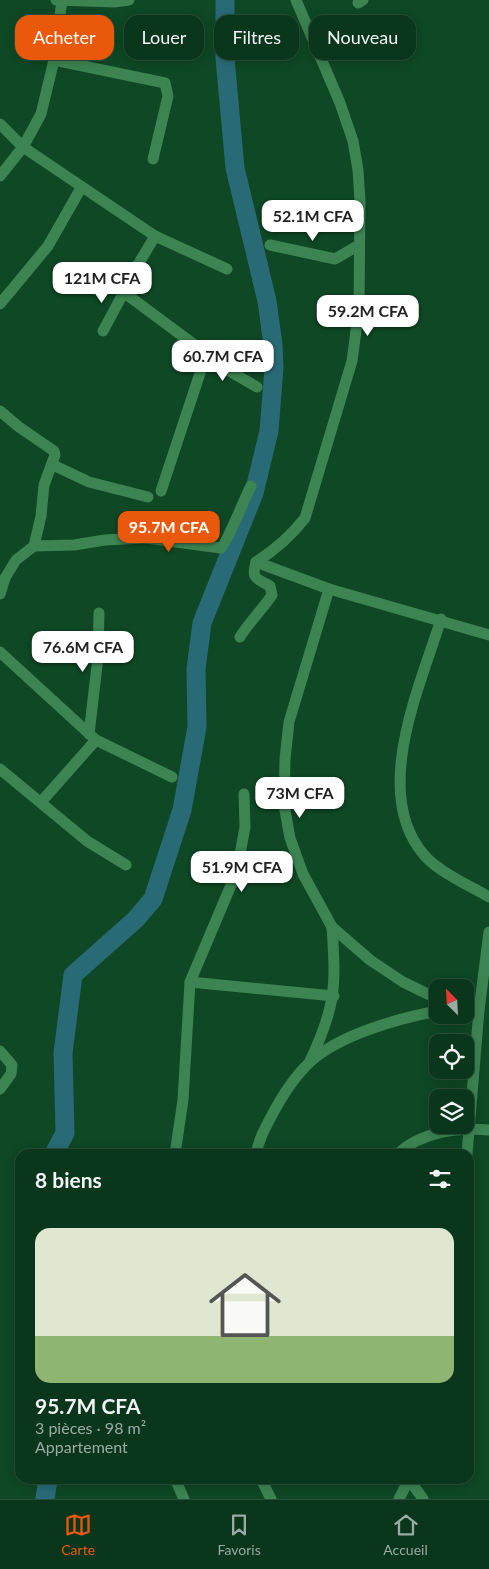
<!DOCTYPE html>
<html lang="fr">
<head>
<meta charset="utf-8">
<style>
	body { margin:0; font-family:Lato,sans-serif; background:#184128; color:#f1f3f6; height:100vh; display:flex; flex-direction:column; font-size:19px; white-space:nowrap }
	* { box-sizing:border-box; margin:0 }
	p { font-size:16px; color:#99aba3 }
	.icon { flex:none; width:28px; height:28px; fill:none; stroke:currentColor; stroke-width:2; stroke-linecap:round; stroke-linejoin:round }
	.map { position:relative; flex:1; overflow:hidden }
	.drawer { position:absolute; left:15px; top:1149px; width:459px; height:335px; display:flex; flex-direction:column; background:#0a361b; border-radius:15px; box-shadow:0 2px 12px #0003,0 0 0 1px #2a503a }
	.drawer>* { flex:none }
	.top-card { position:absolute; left:15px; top:15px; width:460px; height:45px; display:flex; gap:10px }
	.needle { width:32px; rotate:336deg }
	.buttons { position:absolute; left:429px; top:979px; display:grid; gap:10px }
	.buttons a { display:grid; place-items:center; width:45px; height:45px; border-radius:10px; background:#0a361b; box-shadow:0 2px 12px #0003,0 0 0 1px #2a503a; font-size:25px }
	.price { position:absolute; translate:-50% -42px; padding:0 11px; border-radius:10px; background:#fff; color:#222; font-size:16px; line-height:32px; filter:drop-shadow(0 1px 2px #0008) }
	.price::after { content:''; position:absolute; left:50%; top:30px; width:15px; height:11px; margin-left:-8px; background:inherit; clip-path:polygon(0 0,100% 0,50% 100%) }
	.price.selected { background:#ea580c; color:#fff }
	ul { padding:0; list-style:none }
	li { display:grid; align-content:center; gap:10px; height:265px; padding:0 20px }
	li span { display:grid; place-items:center; height:155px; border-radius:15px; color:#555 }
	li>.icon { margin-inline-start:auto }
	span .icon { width:90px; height:90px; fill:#fffc; stroke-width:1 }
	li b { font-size:21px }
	h2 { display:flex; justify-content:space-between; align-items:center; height:60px; padding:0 20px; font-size:21px }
	.pill { padding:0 18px; border-radius:15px; background:#0a361b; box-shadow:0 2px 12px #0003,0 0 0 1px #2a503a; font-size:18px; line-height:45px }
	.pill.selected { background:#ea580c; color:#fff }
	.dock { display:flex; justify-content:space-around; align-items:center; height:70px; border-top:1px solid #2a503a; background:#0a361b; font-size:14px; color:#99aba3 }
	.dock a { display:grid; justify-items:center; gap:2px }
	.dock .selected { color:#ea580c }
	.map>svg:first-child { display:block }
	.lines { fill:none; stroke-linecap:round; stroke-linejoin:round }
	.river { stroke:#286b77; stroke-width:19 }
	.street { stroke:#3c8452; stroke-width:11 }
</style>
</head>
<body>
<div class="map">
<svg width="489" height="1499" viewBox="0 0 489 1499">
	<rect width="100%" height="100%" fill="#0e4824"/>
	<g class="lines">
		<!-- river -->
		<g class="river">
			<path d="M54,1154L65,1133L63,1053L73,975L135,920L153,899L182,810L197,727L196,669L202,623L254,493L269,431L274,368L273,345L267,301L235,168L225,58V0"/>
			<path d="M45,1499L48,1479"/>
		</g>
		<!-- street -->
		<g class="street">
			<path d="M56,0L114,2L129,0"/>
			<path d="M358,3L363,0"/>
			<path d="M54,60L165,83L168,96L153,159"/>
			<path d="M0,124L23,147L155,236L227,269"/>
			<path d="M0,176L23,147L41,114L54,60L62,0"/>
			<path d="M155,236L126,285V294L231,372L257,387"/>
			<path d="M270,245L335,259L359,245"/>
			<path d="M0,304L48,246L81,188"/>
			<path d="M103,331L125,290"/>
			<path d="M0,411L19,427L54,451L55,455L44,485L41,516L34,546"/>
			<path d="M53,465L89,482L148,497"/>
			<path d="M161,491L207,352"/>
			<path d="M256,562L329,589L489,635"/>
			<path d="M329,589L289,722L285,759L284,805L290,838L303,874L332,927L370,960L403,982L438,999"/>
			<path d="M0,594L5,578L16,560L34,546L74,545L105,540L146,538L221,548C227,543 245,497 251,486"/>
			<path d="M441,619C420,687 370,794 425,856C439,872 470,886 489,897"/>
			<path d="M240,637C250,621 262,610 272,595L270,586C256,578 251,579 256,562C275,550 291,536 305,518L352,361L359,308L360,201L358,170L353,141L340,103L296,0"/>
			<path d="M0,652L96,740L172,777"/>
			<path d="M89,734L98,657L99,613"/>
			<path d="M0,769L87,841L126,865"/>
			<path d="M41,802L96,740"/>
			<path d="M190,982L334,996"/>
			<path d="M465,1009L479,1010"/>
			<path d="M0,1051L12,1065L11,1074L0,1089"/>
			<path d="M310,1061C336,1006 336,987 332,927"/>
			<path d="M175,1154L183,1100L190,982L237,871L245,827L244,794"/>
			<path d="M256,1154C259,1139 265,1128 272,1115C282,1096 294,1077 310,1062C339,1035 399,1018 438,1011"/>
			<path d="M398,1154C420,1132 459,1127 489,1130"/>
			<path d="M467,1154L479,1010L489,932"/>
			<path d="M175,1479L184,1499"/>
			<path d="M261,1479L271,1499"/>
			<path d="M409,1479L423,1499"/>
			<path d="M399,1499L409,1479"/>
		</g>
	</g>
</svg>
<div class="buttons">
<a><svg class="needle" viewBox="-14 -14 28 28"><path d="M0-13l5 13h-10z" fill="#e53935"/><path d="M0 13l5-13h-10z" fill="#99aba3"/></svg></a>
<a><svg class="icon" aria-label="locate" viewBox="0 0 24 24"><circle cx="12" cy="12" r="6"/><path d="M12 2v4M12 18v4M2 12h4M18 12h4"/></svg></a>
<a><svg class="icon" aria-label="layers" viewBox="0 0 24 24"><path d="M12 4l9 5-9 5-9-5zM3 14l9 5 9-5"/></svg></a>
</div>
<b class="price" style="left:313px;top:242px">52.1M CFA</b>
<b class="price" style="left:102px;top:304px">121M CFA</b>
<b class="price" style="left:368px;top:337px">59.2M CFA</b>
<b class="price" style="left:223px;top:382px">60.7M CFA</b>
<b class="price selected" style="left:169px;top:553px">95.7M CFA</b>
<b class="price" style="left:83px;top:673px">76.6M CFA</b>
<b class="price" style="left:300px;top:819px">73M CFA</b>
<b class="price" style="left:242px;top:893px">51.9M CFA</b>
<div class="top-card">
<a class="pill selected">Acheter</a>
<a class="pill">Louer</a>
<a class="pill">Filtres</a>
<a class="pill">Nouveau</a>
</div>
<section class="drawer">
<h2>8 biens<svg class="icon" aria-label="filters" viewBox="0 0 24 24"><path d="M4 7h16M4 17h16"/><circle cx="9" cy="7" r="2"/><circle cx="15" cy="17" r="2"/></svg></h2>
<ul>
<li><span style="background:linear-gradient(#dfe7d0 70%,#8fb573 0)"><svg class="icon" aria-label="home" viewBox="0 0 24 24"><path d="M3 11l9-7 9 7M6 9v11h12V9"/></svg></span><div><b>95.7M CFA</b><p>3 pièces · 98 m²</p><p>Appartement</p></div></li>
</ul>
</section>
</div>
<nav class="dock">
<a class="selected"><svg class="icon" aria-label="map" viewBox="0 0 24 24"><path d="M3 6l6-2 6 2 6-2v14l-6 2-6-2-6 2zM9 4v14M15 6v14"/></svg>Carte</a>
<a><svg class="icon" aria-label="saved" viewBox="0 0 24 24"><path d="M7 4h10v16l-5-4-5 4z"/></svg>Favoris</a>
<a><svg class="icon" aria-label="home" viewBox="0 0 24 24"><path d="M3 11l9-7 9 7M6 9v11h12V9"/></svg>Accueil</a>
</nav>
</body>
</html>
